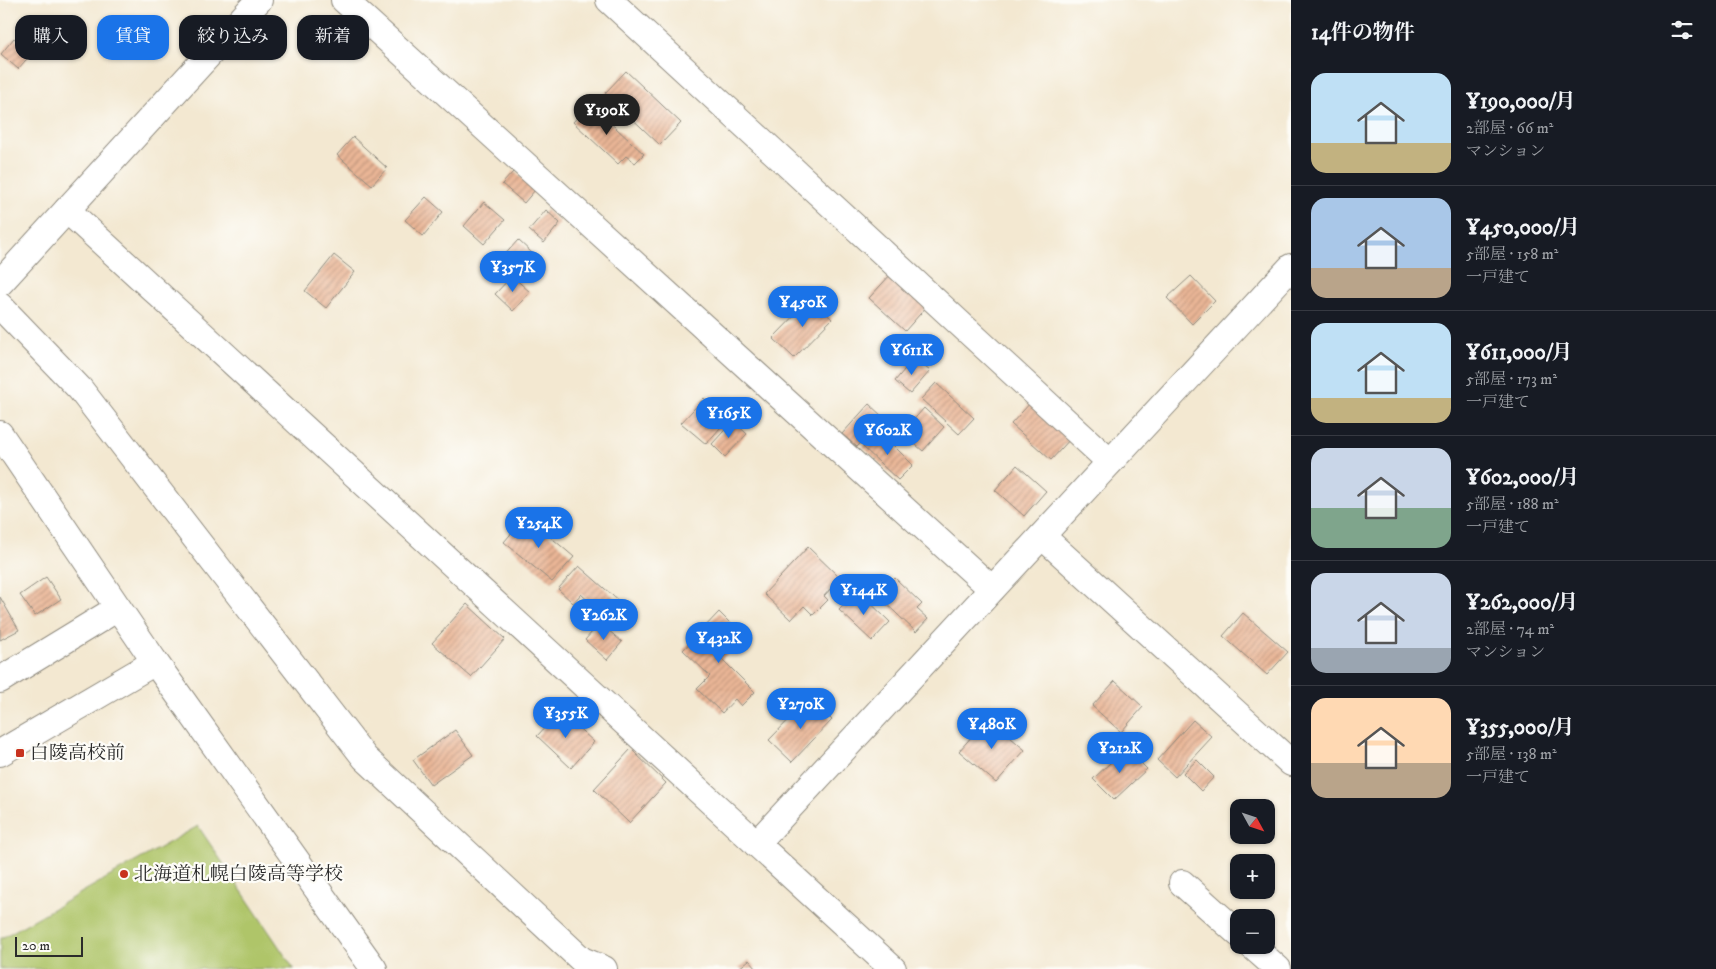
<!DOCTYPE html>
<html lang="ja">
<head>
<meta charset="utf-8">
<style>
	body { margin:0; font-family:"IM FELL DW Pica","Noto Serif JP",serif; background:#20242c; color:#f1f3f6; height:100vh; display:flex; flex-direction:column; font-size:19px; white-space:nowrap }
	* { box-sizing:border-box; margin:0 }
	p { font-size:16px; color:#9ea1a6 }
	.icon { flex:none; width:28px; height:28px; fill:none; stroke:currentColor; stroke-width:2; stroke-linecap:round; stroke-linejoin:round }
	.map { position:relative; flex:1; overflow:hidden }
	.drawer { display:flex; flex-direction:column; background:#171b24; width:425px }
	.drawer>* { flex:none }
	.hud { position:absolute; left:15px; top:15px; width:475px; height:45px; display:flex; gap:10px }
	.needle { width:32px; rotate:130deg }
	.controls { position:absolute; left:1230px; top:799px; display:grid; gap:10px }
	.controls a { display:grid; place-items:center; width:45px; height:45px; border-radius:10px; background:#171b24; box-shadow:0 1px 4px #0004; font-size:25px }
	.scale { position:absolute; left:15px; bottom:12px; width:68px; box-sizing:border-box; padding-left:5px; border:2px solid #2b2b2b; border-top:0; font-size:14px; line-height:18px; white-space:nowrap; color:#2b2b2b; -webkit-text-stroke:4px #fdfcf7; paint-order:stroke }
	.price { position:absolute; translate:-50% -42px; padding:0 11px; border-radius:18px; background:#1a73e8; color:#fff; font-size:16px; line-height:32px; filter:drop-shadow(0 1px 2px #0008) }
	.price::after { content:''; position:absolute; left:50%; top:30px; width:15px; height:11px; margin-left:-8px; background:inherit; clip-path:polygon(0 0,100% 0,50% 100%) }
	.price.active { background:#222; color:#fff }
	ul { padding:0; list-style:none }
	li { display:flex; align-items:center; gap:15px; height:125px; padding:0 20px }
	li+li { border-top:1px solid #363941 }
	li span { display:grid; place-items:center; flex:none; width:140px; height:100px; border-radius:15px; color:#555 }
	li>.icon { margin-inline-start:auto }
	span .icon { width:60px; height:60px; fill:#fffc; stroke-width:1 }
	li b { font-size:21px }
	h2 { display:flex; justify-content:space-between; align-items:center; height:60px; padding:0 20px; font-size:21px }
	.tag { padding:0 18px; border-radius:15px; background:#171b24; box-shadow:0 1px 4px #0004; font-size:18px; line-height:45px }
	.tag.active { background:#1a73e8; color:#fff }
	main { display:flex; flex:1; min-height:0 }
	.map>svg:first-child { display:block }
	.green { fill:#afc569; stroke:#6d784a }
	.building { fill:url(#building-hatch) }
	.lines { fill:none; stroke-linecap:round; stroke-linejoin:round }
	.minor-casing { stroke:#8f8a7e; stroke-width:28 }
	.minor { stroke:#fff; stroke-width:26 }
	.poi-dot { fill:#c8321e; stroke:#fdfcf7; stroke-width:2 }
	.labels { text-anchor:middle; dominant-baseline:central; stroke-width:4.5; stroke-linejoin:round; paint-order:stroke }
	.poi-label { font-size:19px; fill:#2b2b2b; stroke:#fdfcf7; text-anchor:start }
</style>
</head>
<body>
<main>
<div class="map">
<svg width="1291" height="969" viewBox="0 0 1291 969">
	<defs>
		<pattern id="building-hatch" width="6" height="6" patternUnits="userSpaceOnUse" patternTransform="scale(1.25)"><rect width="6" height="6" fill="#eab696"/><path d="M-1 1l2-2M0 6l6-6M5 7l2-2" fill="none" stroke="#be947b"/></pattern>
	</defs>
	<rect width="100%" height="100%" fill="#fdfcf7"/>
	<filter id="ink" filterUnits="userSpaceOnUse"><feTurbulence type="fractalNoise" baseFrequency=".02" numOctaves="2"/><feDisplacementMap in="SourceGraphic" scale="10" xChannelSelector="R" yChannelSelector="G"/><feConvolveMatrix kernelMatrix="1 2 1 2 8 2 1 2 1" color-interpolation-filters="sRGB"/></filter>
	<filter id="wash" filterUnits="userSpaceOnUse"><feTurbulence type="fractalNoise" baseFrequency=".0096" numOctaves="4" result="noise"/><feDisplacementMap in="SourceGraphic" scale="20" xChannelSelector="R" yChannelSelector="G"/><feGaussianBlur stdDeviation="1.12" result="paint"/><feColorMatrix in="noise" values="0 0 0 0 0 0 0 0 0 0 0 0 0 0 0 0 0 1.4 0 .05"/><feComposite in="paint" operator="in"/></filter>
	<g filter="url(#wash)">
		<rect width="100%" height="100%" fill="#f3e8d1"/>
		<!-- green -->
		<path class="green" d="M198,826L294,969H0V939Z"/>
		<g id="blocks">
			<!-- building -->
			<g class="building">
				<path d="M14,38L32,53L18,69L1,54Z"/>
				<path d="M626,71L681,123L660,145L605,93Z"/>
				<path d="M590,104L644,154L635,163L626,156L618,164L573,122Z"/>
				<path d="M353,137L387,168L372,185L337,155Z"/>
				<path d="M514,171L535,190L524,203L502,184Z"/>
				<path d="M426,197L443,212L423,236L405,220Z"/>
				<path d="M484,202L505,220L484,244L464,226Z"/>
				<path d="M546,210L560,223L544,243L529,230Z"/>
				<path d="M518,240L532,253L515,272L501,259Z"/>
				<path d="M334,255L355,272L326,308L305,291Z"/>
				<path d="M892,273L928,305L905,331L869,298Z"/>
				<path d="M512,276L530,292L513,311L495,294Z"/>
				<path d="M1191,276L1215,301L1192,324L1167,298Z"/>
				<path d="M811,299L832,319L794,358L773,338Z"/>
				<path d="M914,358L930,371L910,394L895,381Z"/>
				<path d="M936,383L974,418L959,434L921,399Z"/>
				<path d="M704,398L728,419L706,444L681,423Z"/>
				<path d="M1032,401L1072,437L1051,460L1011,424Z"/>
				<path d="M869,404L884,418L857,447L842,434Z"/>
				<path d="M924,408L944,427L923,451L902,433Z"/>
				<path d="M733,421L747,434L725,457L712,444Z"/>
				<path d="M879,431L913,465L898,480L863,447Z"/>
				<path d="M1017,465L1046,491L1024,516L995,490Z"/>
				<path d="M526,516L574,557L552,582L504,542Z"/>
				<path d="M808,547L840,578L824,596L828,600L813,615L804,606L791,620L764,594Z"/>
				<path d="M579,566L621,603L607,618L581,594L573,603L558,589Z"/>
				<path d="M46,577L61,599L35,616L20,595Z"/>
				<path d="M895,578L922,604L917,609L928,619L916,632L878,596Z"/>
				<path d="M857,590L890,622L872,641L839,610Z"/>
				<path d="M0,597L19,630L0,640Z"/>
				<path d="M467,604L505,639L471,677L432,643Z"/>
				<path d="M719,612L744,637L722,659L755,692L741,706L735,699L722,713L697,689L710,676L683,650Z"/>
				<path d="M1243,613L1288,652L1267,675L1223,636Z"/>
				<path d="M600,623L622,642L607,660L585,640Z"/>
				<path d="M1115,681L1143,707L1121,732L1092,706Z"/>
				<path d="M810,698L832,720L792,762L769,740Z"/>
				<path d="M560,711L594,742L571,768L537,736Z"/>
				<path d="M988,718L1025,750L996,783L959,751Z"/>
				<path d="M1193,720L1212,737L1175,777L1157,760Z"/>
				<path d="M455,730L473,755L431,785L413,760Z"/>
				<path d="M1126,748L1147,769L1114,800L1093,779Z"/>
				<path d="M631,749L666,783L629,823L594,789Z"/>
				<path d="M1197,760L1214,777L1201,791L1183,773Z"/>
				<path d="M749,960L757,969H738Z"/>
			</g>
		</g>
	</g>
	<g filter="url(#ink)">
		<use href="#blocks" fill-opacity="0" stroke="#8f8a7e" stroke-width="1"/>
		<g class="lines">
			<!-- minor casing -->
			<g class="minor-casing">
				<g id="minor">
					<path d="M344,0L992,589"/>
					<path d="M609,0L1110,462"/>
					<path d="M67,210L893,969"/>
					<path d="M0,283L259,0"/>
					<path d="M0,306L80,389L365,758L582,960L604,969"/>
					<path d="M0,434L155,662L374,969"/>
					<path d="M1042,536L1291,763"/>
					<path d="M0,680L118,608"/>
					<path d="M0,753L155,662"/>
					<path d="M756,844L1291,267"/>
					<path d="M1182,883L1239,934"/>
					<path d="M1251,945L1278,969"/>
				</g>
			</g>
			<!-- minor -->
			<use href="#minor" class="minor"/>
		</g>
	</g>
	<!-- markers -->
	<g class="poi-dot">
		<rect x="15" y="748" width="10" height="10" rx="2.5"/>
		<circle cx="124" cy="874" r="5"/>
	</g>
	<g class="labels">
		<!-- poi labels -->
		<g class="poi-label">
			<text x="30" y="753">白陵高校前</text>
			<text x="134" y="874">北海道札幌白陵高等学校</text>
		</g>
	</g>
</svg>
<div class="controls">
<a><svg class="needle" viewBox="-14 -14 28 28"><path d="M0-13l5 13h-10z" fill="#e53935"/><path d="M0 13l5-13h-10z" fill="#9ea1a6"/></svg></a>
<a>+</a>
<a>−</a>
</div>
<div class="scale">20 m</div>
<b class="price active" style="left:607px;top:136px">¥190K</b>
<b class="price" style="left:513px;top:293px">¥357K</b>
<b class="price" style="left:803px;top:328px">¥450K</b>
<b class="price" style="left:912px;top:376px">¥611K</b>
<b class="price" style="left:729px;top:439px">¥165K</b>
<b class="price" style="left:888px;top:456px">¥602K</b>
<b class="price" style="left:539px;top:549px">¥254K</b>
<b class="price" style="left:864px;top:616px">¥144K</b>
<b class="price" style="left:604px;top:641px">¥262K</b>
<b class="price" style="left:719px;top:664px">¥432K</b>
<b class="price" style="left:801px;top:730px">¥270K</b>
<b class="price" style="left:566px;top:739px">¥355K</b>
<b class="price" style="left:992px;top:750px">¥480K</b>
<b class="price" style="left:1120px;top:774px">¥212K</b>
<div class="hud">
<a class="tag">購入</a>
<a class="tag active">賃貸</a>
<a class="tag">絞り込み</a>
<a class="tag">新着</a>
</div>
</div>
<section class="drawer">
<h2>14件の物件<svg class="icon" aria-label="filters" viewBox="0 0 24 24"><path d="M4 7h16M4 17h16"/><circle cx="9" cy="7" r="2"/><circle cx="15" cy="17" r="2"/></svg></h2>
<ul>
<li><span style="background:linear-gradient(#bfe0f5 70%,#c2b280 0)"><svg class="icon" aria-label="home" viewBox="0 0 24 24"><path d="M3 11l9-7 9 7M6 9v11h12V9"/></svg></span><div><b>¥190,000/月</b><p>2部屋 · 66 m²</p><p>マンション</p></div></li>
<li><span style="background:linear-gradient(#a9c7e8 70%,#b9a48a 0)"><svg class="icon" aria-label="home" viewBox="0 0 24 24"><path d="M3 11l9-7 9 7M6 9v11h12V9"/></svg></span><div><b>¥450,000/月</b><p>5部屋 · 158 m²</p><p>一戸建て</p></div></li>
<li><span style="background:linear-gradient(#bfe0f5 75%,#c2b280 0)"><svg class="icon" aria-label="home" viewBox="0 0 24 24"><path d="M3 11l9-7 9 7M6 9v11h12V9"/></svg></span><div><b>¥611,000/月</b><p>5部屋 · 173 m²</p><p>一戸建て</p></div></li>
<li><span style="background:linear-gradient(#c9d6e8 60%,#7fa58c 0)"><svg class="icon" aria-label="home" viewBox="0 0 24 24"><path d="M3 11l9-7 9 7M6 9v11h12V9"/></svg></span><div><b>¥602,000/月</b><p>5部屋 · 188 m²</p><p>一戸建て</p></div></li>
<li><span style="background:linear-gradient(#c9d6e8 75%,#9aa5b1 0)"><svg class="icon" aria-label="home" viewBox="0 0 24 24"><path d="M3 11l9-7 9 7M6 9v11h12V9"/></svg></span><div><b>¥262,000/月</b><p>2部屋 · 74 m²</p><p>マンション</p></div></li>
<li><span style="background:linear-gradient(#ffd9b3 65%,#b9a48a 0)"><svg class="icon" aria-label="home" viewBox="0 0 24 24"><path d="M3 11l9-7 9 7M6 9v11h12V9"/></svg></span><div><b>¥355,000/月</b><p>5部屋 · 138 m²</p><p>一戸建て</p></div></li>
</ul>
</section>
</main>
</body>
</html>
